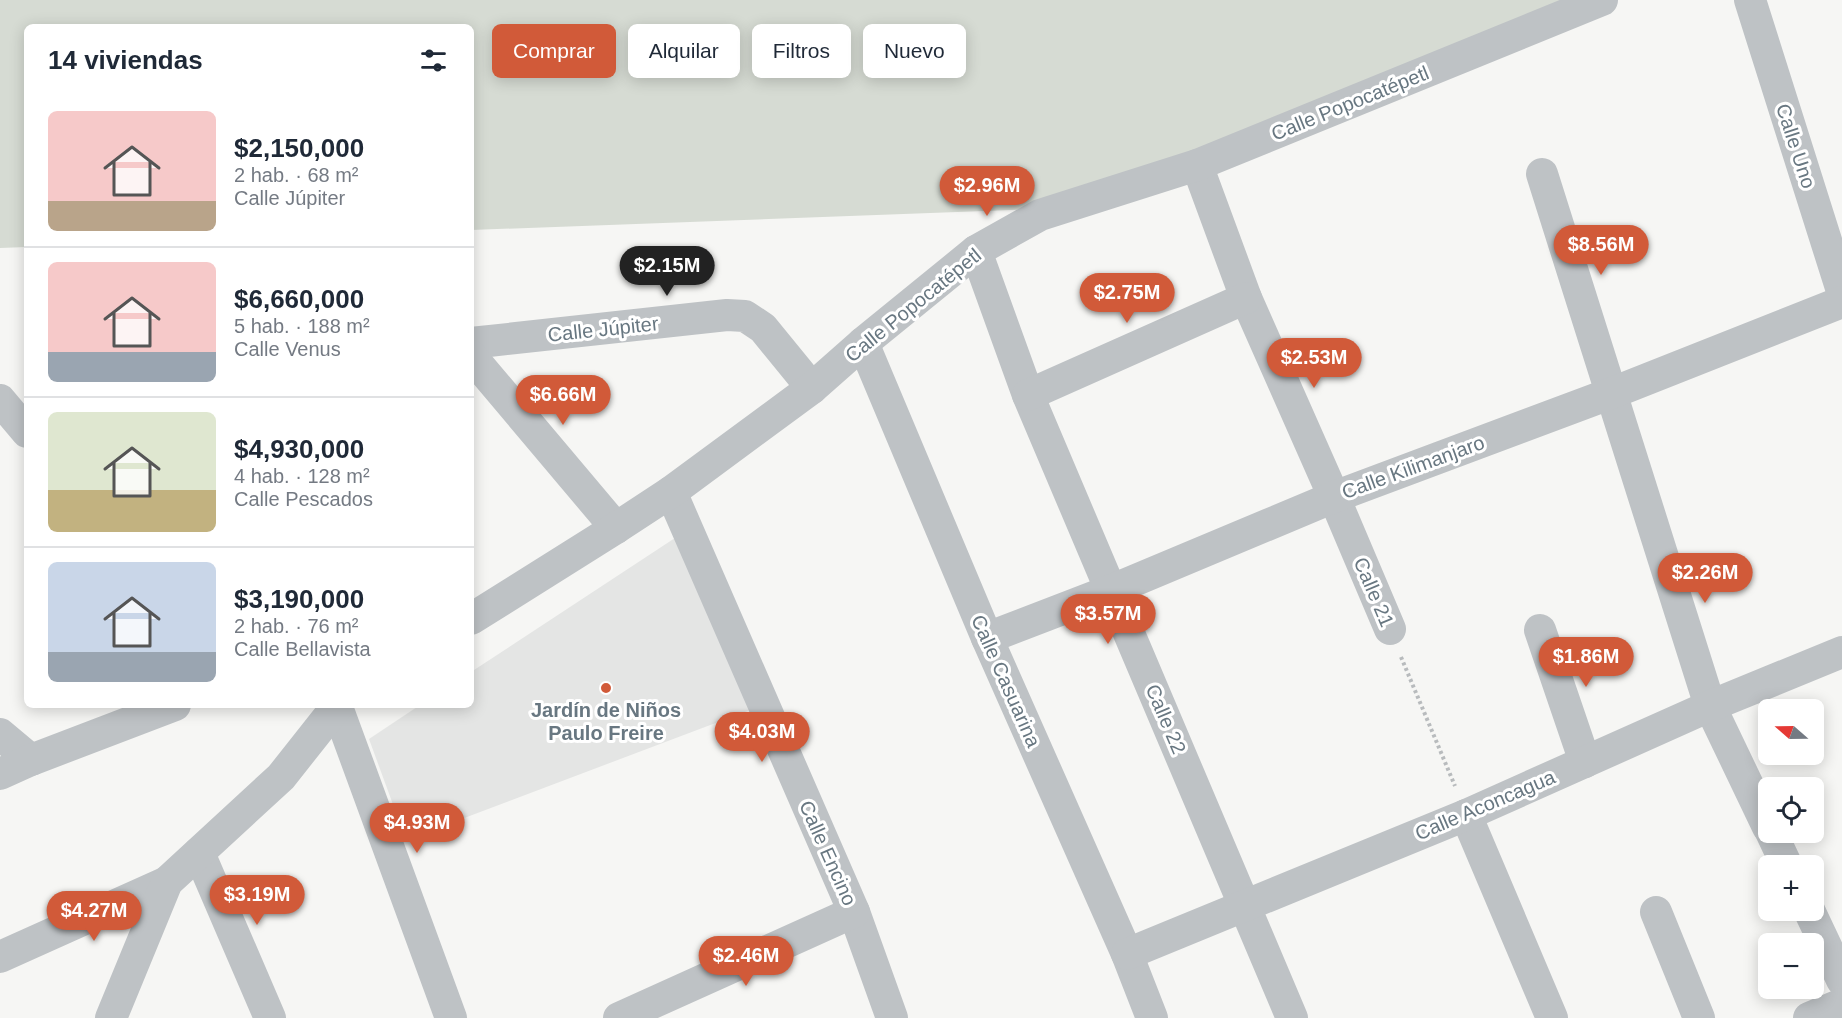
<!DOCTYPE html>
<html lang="es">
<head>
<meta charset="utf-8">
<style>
	body { margin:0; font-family:Arial,sans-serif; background:#f2f2f3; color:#1f2937; height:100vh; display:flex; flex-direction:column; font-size:22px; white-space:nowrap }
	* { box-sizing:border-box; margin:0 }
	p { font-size:20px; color:#747a83 }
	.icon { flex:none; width:33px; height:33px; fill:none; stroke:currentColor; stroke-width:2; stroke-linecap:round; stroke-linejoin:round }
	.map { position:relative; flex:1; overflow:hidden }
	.drawer { position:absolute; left:24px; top:24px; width:450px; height:684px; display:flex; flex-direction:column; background:#fff; border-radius:9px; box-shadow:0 3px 15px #0003 }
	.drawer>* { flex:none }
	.banner { position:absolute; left:492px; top:24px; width:570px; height:54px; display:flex; gap:12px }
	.needle { width:39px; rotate:290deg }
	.controls { position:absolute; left:1758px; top:699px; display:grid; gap:12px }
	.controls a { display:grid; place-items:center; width:66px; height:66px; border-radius:9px; background:#fff; box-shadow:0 3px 15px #0003; font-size:30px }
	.price { position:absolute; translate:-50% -51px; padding:0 14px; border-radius:21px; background:#d15a39; color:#fff; font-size:20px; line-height:39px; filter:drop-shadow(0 2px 3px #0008) }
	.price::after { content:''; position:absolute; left:50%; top:36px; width:18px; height:14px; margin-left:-9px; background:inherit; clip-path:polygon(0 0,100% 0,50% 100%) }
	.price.active { background:#222; color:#fff }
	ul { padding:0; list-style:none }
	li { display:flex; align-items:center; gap:18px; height:150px; padding:0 24px }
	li+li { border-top:2px solid #e0e1e3 }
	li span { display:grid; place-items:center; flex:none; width:168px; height:120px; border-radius:9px; color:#555 }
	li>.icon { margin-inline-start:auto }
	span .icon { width:72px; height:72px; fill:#fffc; stroke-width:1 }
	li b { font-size:26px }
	h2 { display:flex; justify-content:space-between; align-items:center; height:72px; padding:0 24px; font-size:26px }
	.pill { padding:0 21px; border-radius:9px; background:#fff; box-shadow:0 3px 15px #0003; font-size:21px; line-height:54px }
	.pill.active { background:#d15a39; color:#fff }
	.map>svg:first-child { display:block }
	.built { fill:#e4e5e4 }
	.green { fill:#d6dbd3 }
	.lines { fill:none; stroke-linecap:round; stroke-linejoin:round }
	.path { stroke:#b8bbbd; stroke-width:4; stroke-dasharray:3 3; stroke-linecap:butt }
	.minor { stroke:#bec2c5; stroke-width:32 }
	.poi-dot { fill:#d15a39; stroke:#fff; stroke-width:2 }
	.labels { text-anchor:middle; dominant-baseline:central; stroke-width:6; stroke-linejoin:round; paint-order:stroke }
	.street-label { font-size:20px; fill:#687781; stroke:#fff }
	.poi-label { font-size:20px; font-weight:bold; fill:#687781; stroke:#fff }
</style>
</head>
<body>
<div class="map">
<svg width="1842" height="1018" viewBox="0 0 1842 1018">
	<rect width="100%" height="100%" fill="#f6f6f4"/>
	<!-- built -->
	<path class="built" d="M678,536L750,710L406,840L369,739L420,705H471V672Z"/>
	<!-- green -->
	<path class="green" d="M0,0H1573L1066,208L471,230V27H27V247L0,248Z"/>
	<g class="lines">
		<!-- path -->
		<path class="path" d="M1401,657L1455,786"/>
		<!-- minor -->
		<g class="minor">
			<path d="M1750,0L1842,291"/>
			<path d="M1197,165L1246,298L1334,497L1390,629"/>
			<path d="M1542,174L1710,706L1768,827"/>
			<path d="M976,251L1028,395L1292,1018"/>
			<path d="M471,343L727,315L745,316L763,328L812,388"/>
			<path d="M863,343L987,638L1127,954L1152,1018"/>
			<path d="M471,356L616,528"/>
			<path d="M1028,395L1246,298"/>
			<path d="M0,400L27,432"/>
			<path d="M671,492L854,912L892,1018"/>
			<path d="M471,619L616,528L671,492L812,388L863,343L976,251L1040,215L1197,165L1602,0"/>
			<path d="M1540,630L1585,762"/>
			<path d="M987,638L1112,590L1334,497L1612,393L1842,302"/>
			<path d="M337,707L451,1018"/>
			<path d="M0,734L31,760"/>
			<path d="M0,774L31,760L175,705"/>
			<path d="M1466,815L1552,1018"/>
			<path d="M1771,832L1787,866"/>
			<path d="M199,853L270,1018"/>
			<path d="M1809,910L1842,980"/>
			<path d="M1656,912L1699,1018"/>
			<path d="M1127,954L1466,815L1710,706L1842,652"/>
			<path d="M0,957L167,882"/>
			<path d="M111,1018L167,882L281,777L338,705"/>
			<path d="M619,1018L854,912"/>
			<path d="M1809,1018L1842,1004"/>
		</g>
	</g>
	<!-- markers -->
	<circle class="poi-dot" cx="606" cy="688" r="6"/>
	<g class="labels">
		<!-- street labels -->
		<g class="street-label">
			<text transform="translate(1350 103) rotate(-22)">Calle Popocatépetl</text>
			<text transform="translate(1796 146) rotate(72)">Calle Uno</text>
			<text transform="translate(913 305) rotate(-39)">Calle Popocatépetl</text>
			<text transform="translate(603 329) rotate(-6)">Calle Júpiter</text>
			<text transform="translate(1413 467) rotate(-20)">Calle Kilimanjaro</text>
			<text transform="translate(1374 592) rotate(67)">Calle 21</text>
			<text transform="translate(1006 681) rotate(66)">Calle Casuarina</text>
			<text transform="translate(1166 719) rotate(67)">Calle 22</text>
			<text transform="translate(1485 805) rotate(-23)">Calle Aconcagua</text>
			<text transform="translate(828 853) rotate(66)">Calle Encino</text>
		</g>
		<!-- poi labels -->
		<g class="poi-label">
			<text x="606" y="710">Jardín de Niños<tspan x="606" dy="23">Paulo Freire</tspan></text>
		</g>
	</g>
</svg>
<div class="controls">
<a><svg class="needle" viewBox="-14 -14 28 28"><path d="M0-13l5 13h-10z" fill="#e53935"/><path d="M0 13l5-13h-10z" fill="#747a83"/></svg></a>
<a><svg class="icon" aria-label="locate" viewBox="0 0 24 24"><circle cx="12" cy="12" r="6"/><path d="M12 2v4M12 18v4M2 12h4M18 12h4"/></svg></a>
<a>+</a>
<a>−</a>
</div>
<b class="price" style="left:987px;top:217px">$2.96M</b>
<b class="price" style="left:1601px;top:276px">$8.56M</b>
<b class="price active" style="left:667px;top:297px">$2.15M</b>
<b class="price" style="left:1127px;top:324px">$2.75M</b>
<b class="price" style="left:1314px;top:389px">$2.53M</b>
<b class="price" style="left:563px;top:426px">$6.66M</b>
<b class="price" style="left:1705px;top:604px">$2.26M</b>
<b class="price" style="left:1108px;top:645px">$3.57M</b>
<b class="price" style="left:1586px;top:688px">$1.86M</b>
<b class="price" style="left:762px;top:763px">$4.03M</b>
<b class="price" style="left:417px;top:854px">$4.93M</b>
<b class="price" style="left:257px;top:926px">$3.19M</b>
<b class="price" style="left:94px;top:942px">$4.27M</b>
<b class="price" style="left:746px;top:987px">$2.46M</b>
<div class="banner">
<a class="pill active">Comprar</a>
<a class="pill">Alquilar</a>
<a class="pill">Filtros</a>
<a class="pill">Nuevo</a>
</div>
<section class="drawer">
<h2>14 viviendas<svg class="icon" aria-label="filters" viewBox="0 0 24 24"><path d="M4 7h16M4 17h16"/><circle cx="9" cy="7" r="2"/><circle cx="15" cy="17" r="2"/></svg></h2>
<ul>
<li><span style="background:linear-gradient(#f6c9c9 75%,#b9a48a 0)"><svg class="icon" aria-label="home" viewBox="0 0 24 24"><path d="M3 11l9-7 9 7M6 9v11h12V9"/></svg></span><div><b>$2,150,000</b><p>2 hab. · 68 m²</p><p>Calle Júpiter</p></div></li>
<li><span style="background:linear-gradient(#f6c9c9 75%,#9aa5b1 0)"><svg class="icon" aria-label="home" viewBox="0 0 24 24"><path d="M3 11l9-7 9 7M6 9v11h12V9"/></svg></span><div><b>$6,660,000</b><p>5 hab. · 188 m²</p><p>Calle Venus</p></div></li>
<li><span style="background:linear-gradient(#dfe7d0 65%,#c2b280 0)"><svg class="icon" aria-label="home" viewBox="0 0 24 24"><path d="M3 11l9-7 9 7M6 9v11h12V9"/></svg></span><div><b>$4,930,000</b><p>4 hab. · 128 m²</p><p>Calle Pescados</p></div></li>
<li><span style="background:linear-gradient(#c9d6e8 75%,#9aa5b1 0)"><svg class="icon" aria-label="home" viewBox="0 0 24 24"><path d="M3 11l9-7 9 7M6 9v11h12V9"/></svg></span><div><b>$3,190,000</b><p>2 hab. · 76 m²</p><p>Calle Bellavista</p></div></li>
</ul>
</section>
</div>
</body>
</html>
